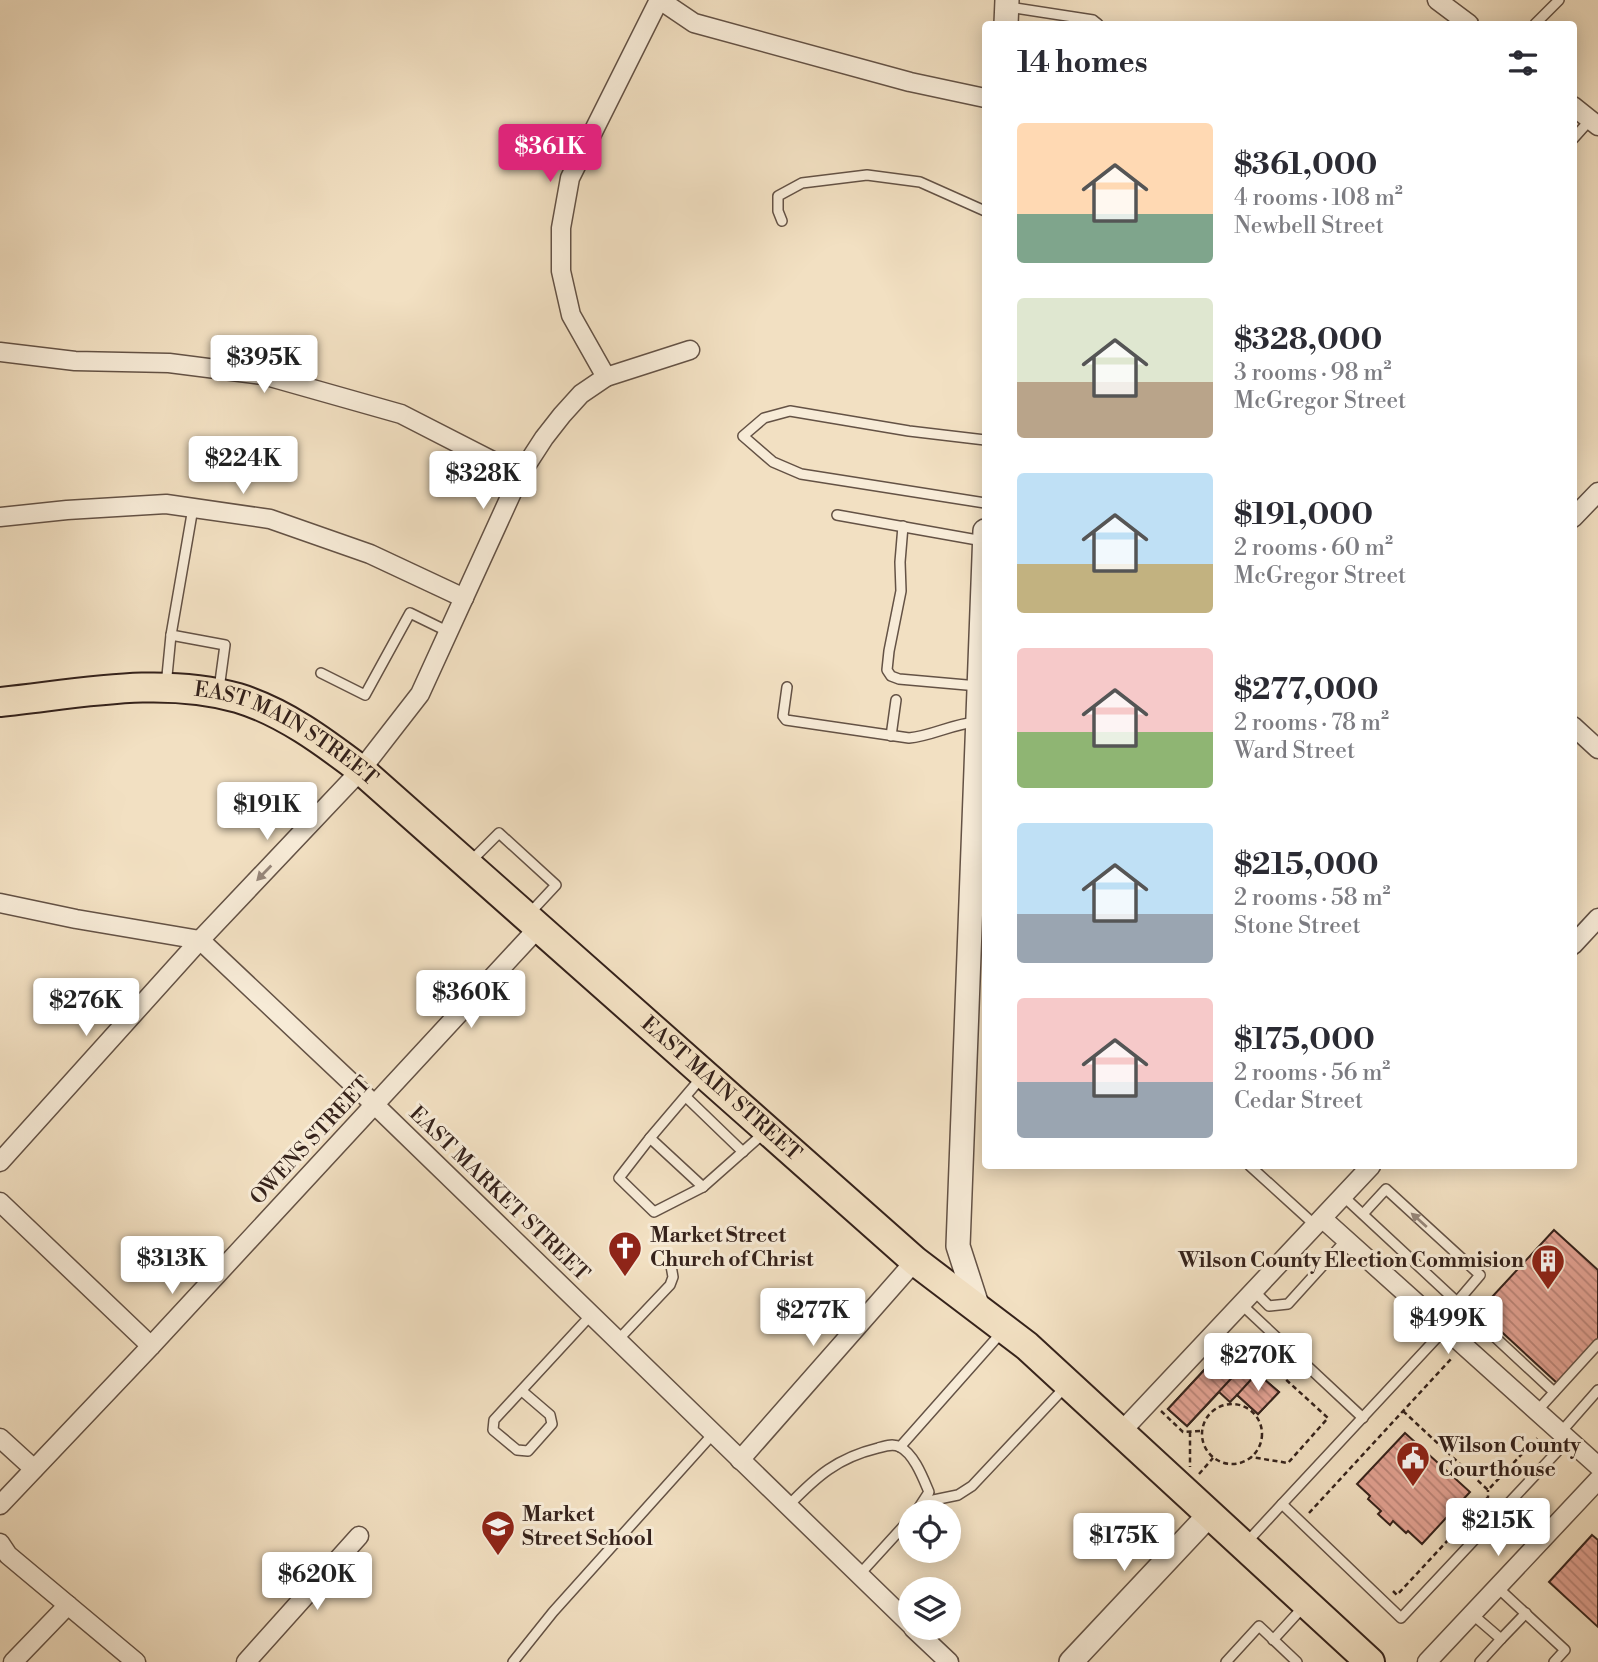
<!DOCTYPE html>
<html lang="en">
<head>
<meta charset="utf-8">
<style>
	body { margin:0; font-family:"Libre Bodoni",serif; background:#f2f2f3; color:#2b2b33; height:100vh; display:flex; flex-direction:column; font-size:26px; white-space:nowrap }
	* { box-sizing:border-box; margin:0 }
	p { font-size:23px; color:#7c7c81 }
	.icon { flex:none; width:38px; height:38px; fill:none; stroke:currentColor; stroke-width:2; stroke-linecap:round; stroke-linejoin:round }
	.map { position:relative; flex:1; overflow:hidden }
	.side { position:absolute; left:982px; top:21px; width:595px; height:1148px; display:flex; flex-direction:column; background:#fff; border-radius:7px; box-shadow:0 4px 18px #0003 }
	.side>* { flex:none }
	.controls { position:absolute; left:898px; top:1500px; display:grid; gap:14px }
	.controls a { display:grid; place-items:center; width:63px; height:63px; border-radius:50%; background:#fff; box-shadow:0 4px 18px #0003; font-size:35px }
	.price { position:absolute; translate:-50% -60px; padding:0 16px; border-radius:7px; background:#fff; color:#222; font-size:23px; line-height:46px; filter:drop-shadow(0 2px 4px #0008) }
	.price::after { content:''; position:absolute; left:50%; top:42px; width:21px; height:16px; margin-left:-10px; background:inherit; clip-path:polygon(0 0,100% 0,50% 100%) }
	.price.on { background:#db2777; color:#fff }
	ul { padding:0; list-style:none }
	li { display:flex; align-items:center; gap:21px; height:175px; padding:0 35px }
	li span { display:grid; place-items:center; flex:none; width:196px; height:140px; border-radius:7px; color:#555 }
	li>.icon { margin-inline-start:auto }
	span .icon { width:84px; height:84px; fill:#fffc; stroke-width:1 }
	li b { font-size:30px }
	h2 { display:flex; justify-content:space-between; align-items:center; height:84px; padding:0 35px; font-size:30px }
	.map>svg:first-child { display:block }
	.building { fill:url(#building-back-hatch); stroke:#35221b; stroke-width:2 }
	.lines { fill:none; stroke-linecap:round; stroke-linejoin:round }
	.service-casing { stroke:#645245; stroke-width:12 }
	.minor-casing { stroke:#645245; stroke-width:21 }
	.tertiary-casing { stroke:#645245; stroke-width:26 }
	.primary-casing { stroke:#35221b; stroke-width:32 }
	.path { stroke:#35221b; stroke-width:2.5; stroke-dasharray:5 3.5; stroke-linecap:butt }
	.service { stroke:#f7ebd7; stroke-width:9 }
	.minor { stroke:#f7ebd7; stroke-width:18 }
	.tertiary { stroke:#f7ebd7; stroke-width:23 }
	.primary { stroke:#f2e0c2; stroke-width:28 }
	.oneway { fill:#968679 }
	.labels { text-anchor:middle; dominant-baseline:central; stroke-width:6; stroke-linejoin:round; paint-order:stroke }
	.street-label { font-size:21px; fill:#35221b; stroke:#f7ebd7 }
	.poi-label { font-size:21px; font-weight:bold; fill:#35221b; stroke:#f7ebd7; text-anchor:start }
</style>
</head>
<body>
<div class="map">
<svg width="1598" height="1662" viewBox="0 0 1598 1662">
	<defs>
		<pattern id="building-back-hatch" width="6" height="6" patternUnits="userSpaceOnUse" patternTransform="scale(1.75)"><rect width="6" height="6" fill="#e4a394"/><path d="M-1 5l2 2M0 0l6 6M5-1l2 2" fill="none" stroke="#ba8478"/></pattern>
	</defs>
	<rect width="100%" height="100%" fill="#f2e0c2"/>
	<filter id="stains"><feTurbulence type="fractalNoise" baseFrequency=".00286" numOctaves="4"/><feColorMatrix values="0 0 0 0 .2 0 0 0 0 .09 0 0 0 0 .02 0 0 0 .5 -.17"/></filter>
	<radialGradient id="worn" r=".72"><stop offset=".6" stop-color="#630" stop-opacity="0"/><stop offset="1" stop-color="#630" stop-opacity=".3"/></radialGradient>
	<!-- building -->
	<g class="building">
		<path d="M1554,1230L1598,1270V1339L1557,1383L1479,1311Z"/>
		<path d="M1234,1338L1253,1355L1254,1353L1266,1364L1257,1373L1279,1392L1258,1414L1237,1395L1230,1402L1219,1392L1187,1426L1168,1409Z"/>
		<path d="M1234,1338L1253,1355L1187,1426L1168,1409Z"/>
		<path d="M1257,1373L1279,1392L1258,1414L1237,1395Z"/>
		<path d="M1405,1433L1470,1492L1422,1544L1408,1531L1406,1533L1393,1521L1390,1525L1378,1514L1381,1511L1368,1499L1370,1496L1357,1484Z"/>
		<path d="M1592,1535L1598,1540V1627L1549,1582Z"/>
	</g>
	<g class="lines">
		<!-- service casing -->
		<g class="service-casing">
			<g id="service">
				<path d="M1009,7L1093,20L1098,24"/>
				<path d="M1535,24L1559,0"/>
				<path d="M1573,139L1590,120"/>
				<path d="M782,221L778,211V196L802,183L867,175L920,182L985,211"/>
				<path d="M985,440L909,431L790,411L764,418L743,436L773,462L801,474L985,503"/>
				<path d="M837,515L983,541"/>
				<path d="M903,526L900,562L901,591L889,651L887,670L891,676L899,679L978,686"/>
				<path d="M171,635L193,508"/>
				<path d="M321,673L365,695L410,613L449,632"/>
				<path d="M166,686L171,635L225,645L219,689"/>
				<path d="M787,687L783,716L786,720L909,738C932,736 952,724 976,722"/>
				<path d="M891,736L896,700"/>
				<path d="M469,863L499,833L556,885L529,914"/>
				<path d="M701,1078L650,1138L703,1187L765,1132"/>
				<path d="M686,1097L743,1152"/>
				<path d="M650,1138L619,1178L654,1212L703,1187"/>
				<path d="M1250,1166L1316,1226"/>
				<path d="M1343,1196L1554,1392"/>
				<path d="M1363,1214L1386,1189L1480,1275L1457,1302"/>
				<path d="M1254,1291L1269,1306L1288,1304L1346,1240"/>
				<path d="M1241,1304L1363,1418"/>
				<path d="M617,1341L670,1285L673,1277L670,1260"/>
				<path d="M522,1391L550,1415L552,1424L528,1451L517,1450L493,1430L494,1420L591,1315"/>
				<path d="M1537,1411L1598,1344"/>
				<path d="M1561,1432L1598,1390"/>
				<path d="M900,1447L1001,1333"/>
				<path d="M924,1502L958,1495L972,1486L1067,1385"/>
				<path d="M1282,1504L1445,1329"/>
				<path d="M788,1506C817,1476 837,1458 878,1448C885,1446 893,1443 900,1447C914,1454 923,1478 929,1492L916,1512"/>
				<path d="M1247,1542L1282,1504L1401,1618L1569,1439"/>
				<path d="M859,1575L910,1519"/>
				<path d="M1497,1587L1565,1650L1554,1662"/>
				<path d="M1472,1614L1501,1639L1480,1662"/>
				<path d="M1501,1639L1526,1613"/>
				<path d="M1273,1640L1305,1605"/>
				<path d="M513,1662L553,1612L713,1434"/>
				<path d="M1226,1662L1259,1626L1297,1662"/>
			</g>
		</g>
		<!-- minor casing -->
		<g class="minor-casing">
			<g id="minor">
				<path d="M660,0L694,23L910,82L985,98"/>
				<path d="M1437,0L1469,24"/>
				<path d="M1573,106L1598,126"/>
				<path d="M0,352L75,361L169,363L263,375L401,414L520,475"/>
				<path d="M606,377L571,315L561,271V228L570,178L659,0"/>
				<path d="M0,517L67,510L166,504L270,519L370,554L464,598"/>
				<path d="M1573,518L1598,492"/>
				<path d="M1573,726L1598,749"/>
				<path d="M0,903L76,919L200,940L375,1105L910,1624"/>
				<path d="M1573,945L1598,918"/>
				<path d="M0,1162L200,940L361,770L420,694L520,475L544,438L562,415L581,394L606,377L690,350"/>
				<path d="M0,1202L151,1346"/>
				<path d="M1323,1219L1598,1466"/>
				<path d="M1120,1433L1371,1166"/>
				<path d="M0,1438L34,1469"/>
				<path d="M740,1460L915,1261"/>
				<path d="M0,1505L151,1346L538,928"/>
				<path d="M0,1543L8,1555L136,1662"/>
				<path d="M913,1628L949,1662"/>
				<path d="M13,1662L68,1605"/>
				<path d="M246,1662L359,1536"/>
				<path d="M1427,1662L1598,1480"/>
			</g>
		</g>
		<!-- tertiary casing -->
		<g class="tertiary-casing">
			<g id="tertiary">
				<path d="M1006,24L1007,0"/>
				<path d="M978,1308L958,1246L985,531"/>
				<path d="M1071,1662L1209,1515"/>
			</g>
		</g>
		<!-- primary casing -->
		<g class="primary-casing">
			<g id="primary">
				<path id="s1" d="M0,702C78,694 160,676 238,698C284,712 324,742 361,770L915,1261L1027,1346L1370,1662"/>
			</g>
		</g>
		<!-- path -->
		<g class="path">
			<path d="M1236,1334L1328,1418L1288,1463L1251,1457"/>
			<circle cx="1232" cy="1434" r="30"/>
			<path d="M1161,1411L1183,1432L1202,1431"/>
			<path d="M1403,1411L1488,1490L1537,1438"/>
			<path d="M1190,1432V1467"/>
			<path d="M1199,1474L1213,1458"/>
			<path d="M1309,1513L1451,1359"/>
			<path d="M1393,1591L1397,1595L1488,1497V1490"/>
		</g>
		<!-- service -->
		<use href="#service" class="service"/>
		<!-- minor -->
		<use href="#minor" class="minor"/>
		<!-- tertiary -->
		<use href="#tertiary" class="tertiary"/>
		<!-- primary -->
		<use href="#primary" class="primary"/>
	</g>
	<!-- one-way arrows -->
	<defs><path id="oneway-solid" d="M-6-.8H1V-3.2L6.5 0L1 3.2V.8H-6Z" transform="scale(1.75)"/></defs>
	<g class="oneway">
		<use href="#oneway-solid" transform="translate(264 873) rotate(134)"/>
		<use href="#oneway-solid" transform="translate(1419 1220) rotate(-138)"/>
	</g>
	<!-- icons -->
	<defs>
		<g id="church-pin" transform="scale(1.75)"><path d="M0 17L-7.5 6A9.5 9.5 0 1 1 7.5 6Z" fill="#8f2418" stroke="#f7ebd7"/><path d="M-1.2-6h2.4v3.5h3.3v2.4h-3.3V6h-2.4V-.1h-3.3v-2.4h3.3Z" fill="#fff"/></g>
		<g id="building-pin" transform="scale(1.75)"><path d="M0 17L-7.5 6A9.5 9.5 0 1 1 7.5 6Z" fill="#8f2418" stroke="#f7ebd7"/><path d="M-4-6H4V6H1V3H-1V6H-4ZM-2.5-4.3h1.7v1.8h-1.7ZM.8-4.3h1.7v1.8H.8ZM-2.5-1h1.7V.8h-1.7ZM.8-1h1.7V.8H.8Z" fill="#fff"/></g>
		<g id="civic-pin" transform="scale(1.75)"><path d="M0 17L-7.5 6A9.5 9.5 0 1 1 7.5 6Z" fill="#8f2418" stroke="#f7ebd7"/><path d="M-.6-6.5H3V-4.5H.6V-3L4-1V1h2V6H-6V1h2V-1L-.6-3ZM-1.2 2.5V6h2.4V2.5Z" fill="#fff"/></g>
		<g id="school-pin" transform="scale(1.75)"><path d="M0 17L-7.5 6A9.5 9.5 0 1 1 7.5 6Z" fill="#8f2418" stroke="#f7ebd7"/><path d="M0-5L7-2L0 1L-7-2ZM-4 1L0 2.5L4 1V4Q0 6-4 4Z" fill="#fff"/></g>
	</defs>
	<g fill-rule="evenodd">
		<use href="#church-pin" x="625" y="1248"/>
		<use href="#building-pin" x="1548" y="1261"/>
		<use href="#civic-pin" x="1413" y="1458"/>
		<use href="#school-pin" x="498" y="1527"/>
	</g>
	<g class="labels">
		<!-- street labels -->
		<g class="street-label">
			<text stroke="none"><textPath href="#s1" startOffset="298">EAST MAIN STREET</textPath></text>
			<text stroke="none"><textPath href="#s1" startOffset="864">EAST MAIN STREET</textPath></text>
			<text transform="translate(311 1141) rotate(-47)">OWENS STREET</text>
			<text transform="translate(499 1194) rotate(44)">EAST MARKET STREET</text>
		</g>
		<!-- poi labels -->
		<g class="poi-label">
			<text x="650" y="1236">Market Street<tspan x="650" dy="24">Church of Christ</tspan></text>
			<text x="1524" y="1261" text-anchor="end">Wilson County Election Commision</text>
			<text x="1438" y="1446">Wilson County<tspan x="1438" dy="24">Courthouse</tspan></text>
			<text x="522" y="1515">Market<tspan x="522" dy="24">Street School</tspan></text>
		</g>
	</g>
	<rect width="100%" height="100%" filter="url(#stains)"/>
	<rect width="100%" height="100%" fill="url(#worn)"/>
</svg>
<div class="controls">
<a><svg class="icon" aria-label="locate" viewBox="0 0 24 24"><circle cx="12" cy="12" r="6"/><path d="M12 2v4M12 18v4M2 12h4M18 12h4"/></svg></a>
<a><svg class="icon" aria-label="layers" viewBox="0 0 24 24"><path d="M12 4l9 5-9 5-9-5zM3 14l9 5 9-5"/></svg></a>
</div>
<b class="price on" style="left:550px;top:184px">$361K</b>
<b class="price" style="left:264px;top:395px">$395K</b>
<b class="price" style="left:243px;top:496px">$224K</b>
<b class="price" style="left:483px;top:511px">$328K</b>
<b class="price" style="left:267px;top:842px">$191K</b>
<b class="price" style="left:471px;top:1030px">$360K</b>
<b class="price" style="left:86px;top:1038px">$276K</b>
<b class="price" style="left:172px;top:1296px">$313K</b>
<b class="price" style="left:813px;top:1348px">$277K</b>
<b class="price" style="left:1448px;top:1356px">$499K</b>
<b class="price" style="left:1258px;top:1393px">$270K</b>
<b class="price" style="left:1498px;top:1558px">$215K</b>
<b class="price" style="left:1124px;top:1573px">$175K</b>
<b class="price" style="left:317px;top:1612px">$620K</b>
<section class="side">
<h2>14 homes<svg class="icon" aria-label="filters" viewBox="0 0 24 24"><path d="M4 7h16M4 17h16"/><circle cx="9" cy="7" r="2"/><circle cx="15" cy="17" r="2"/></svg></h2>
<ul>
<li><span style="background:linear-gradient(#ffd9b3 65%,#7fa58c 0)"><svg class="icon" aria-label="home" viewBox="0 0 24 24"><path d="M3 11l9-7 9 7M6 9v11h12V9"/></svg></span><div><b>$361,000</b><p>4 rooms · 108 m²</p><p>Newbell Street</p></div></li>
<li><span style="background:linear-gradient(#dfe7d0 60%,#b9a48a 0)"><svg class="icon" aria-label="home" viewBox="0 0 24 24"><path d="M3 11l9-7 9 7M6 9v11h12V9"/></svg></span><div><b>$328,000</b><p>3 rooms · 98 m²</p><p>McGregor Street</p></div></li>
<li><span style="background:linear-gradient(#bfe0f5 65%,#c2b280 0)"><svg class="icon" aria-label="home" viewBox="0 0 24 24"><path d="M3 11l9-7 9 7M6 9v11h12V9"/></svg></span><div><b>$191,000</b><p>2 rooms · 60 m²</p><p>McGregor Street</p></div></li>
<li><span style="background:linear-gradient(#f6c9c9 60%,#8fb573 0)"><svg class="icon" aria-label="home" viewBox="0 0 24 24"><path d="M3 11l9-7 9 7M6 9v11h12V9"/></svg></span><div><b>$277,000</b><p>2 rooms · 78 m²</p><p>Ward Street</p></div></li>
<li><span style="background:linear-gradient(#bfe0f5 65%,#9aa5b1 0)"><svg class="icon" aria-label="home" viewBox="0 0 24 24"><path d="M3 11l9-7 9 7M6 9v11h12V9"/></svg></span><div><b>$215,000</b><p>2 rooms · 58 m²</p><p>Stone Street</p></div></li>
<li><span style="background:linear-gradient(#f6c9c9 60%,#9aa5b1 0)"><svg class="icon" aria-label="home" viewBox="0 0 24 24"><path d="M3 11l9-7 9 7M6 9v11h12V9"/></svg></span><div><b>$175,000</b><p>2 rooms · 56 m²</p><p>Cedar Street</p></div></li>
</ul>
</section>
</div>
</body>
</html>
